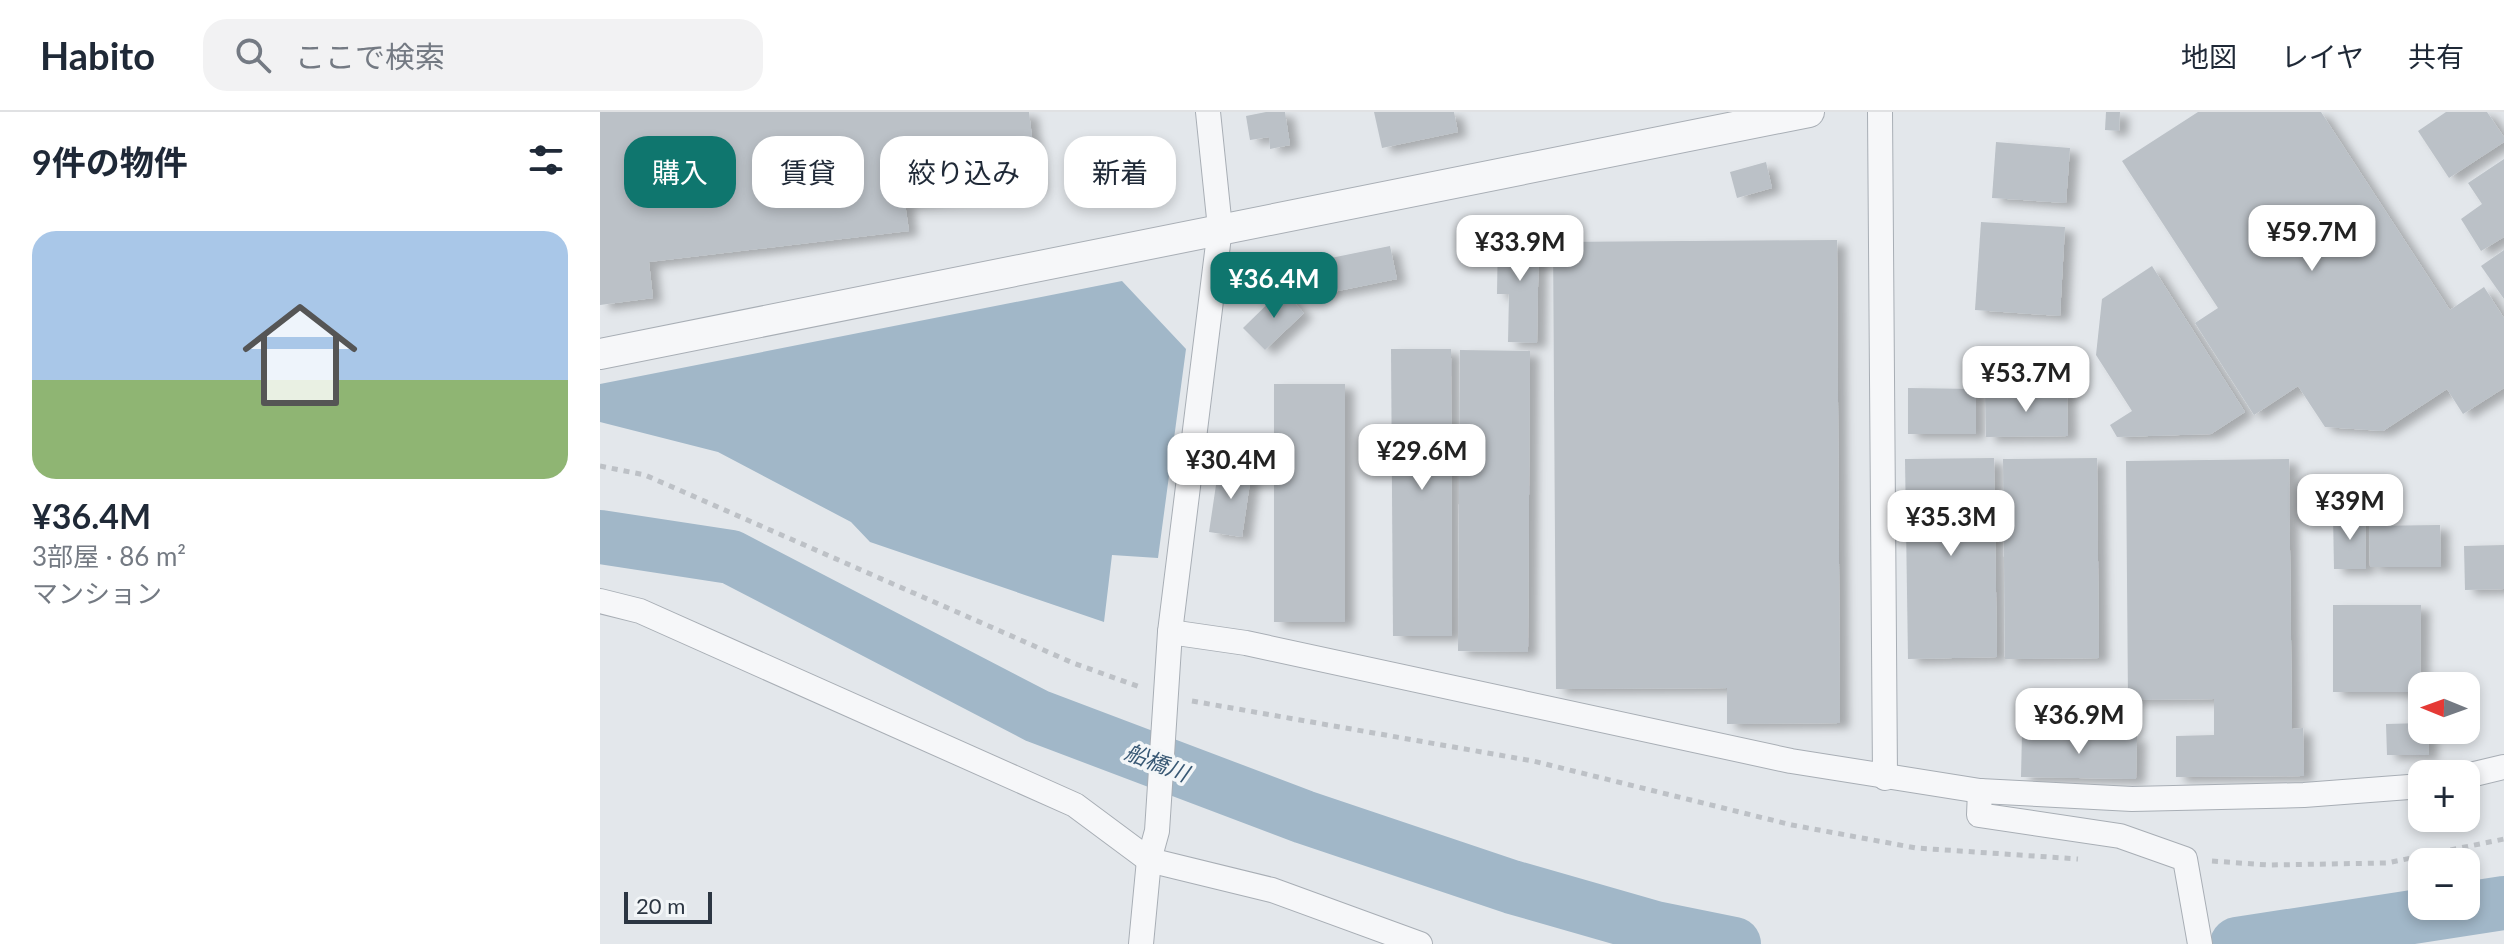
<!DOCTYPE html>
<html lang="ja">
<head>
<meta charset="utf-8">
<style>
	body { margin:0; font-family:Lato,"Noto Sans JP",sans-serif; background:#f2f2f3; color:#1f2937; height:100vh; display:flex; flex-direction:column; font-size:30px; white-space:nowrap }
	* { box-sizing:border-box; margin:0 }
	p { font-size:26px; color:#747a83 }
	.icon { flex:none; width:44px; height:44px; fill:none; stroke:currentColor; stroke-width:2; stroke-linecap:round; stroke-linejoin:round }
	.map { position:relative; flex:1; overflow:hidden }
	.drawer { display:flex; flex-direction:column; background:#fff; width:600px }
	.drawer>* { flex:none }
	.top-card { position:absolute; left:24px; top:24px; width:760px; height:72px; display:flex; gap:16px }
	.needle { width:52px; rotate:271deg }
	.tools { position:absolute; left:1808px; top:560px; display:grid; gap:16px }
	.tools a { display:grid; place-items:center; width:72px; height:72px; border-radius:16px; background:#fff; box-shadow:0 4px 12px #0003; font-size:40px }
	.scale { position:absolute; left:24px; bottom:20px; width:88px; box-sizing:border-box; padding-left:8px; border:4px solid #2c3642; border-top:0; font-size:22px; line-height:28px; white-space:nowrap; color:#2c3642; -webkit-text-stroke:6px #f3f6f8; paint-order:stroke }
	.price { position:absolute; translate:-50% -68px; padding:0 18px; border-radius:16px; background:#fff; color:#222; font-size:26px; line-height:52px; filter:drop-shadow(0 2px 4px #0008) }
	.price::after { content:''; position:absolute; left:50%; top:48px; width:24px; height:18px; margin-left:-12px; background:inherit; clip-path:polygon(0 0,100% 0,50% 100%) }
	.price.selected { background:#0f766e; color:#fff }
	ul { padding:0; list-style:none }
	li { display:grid; align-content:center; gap:16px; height:424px; padding:0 32px }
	li span { display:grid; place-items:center; height:248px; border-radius:24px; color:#555 }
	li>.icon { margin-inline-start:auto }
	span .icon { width:144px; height:144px; fill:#fffc; stroke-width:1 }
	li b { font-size:34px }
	h2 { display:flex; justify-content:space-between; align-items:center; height:96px; padding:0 32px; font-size:34px }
	.tag { padding:0 28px; border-radius:24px; background:#fff; box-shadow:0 4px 12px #0003; font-size:28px; line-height:72px }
	.tag.selected { background:#0f766e; color:#fff }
	header { display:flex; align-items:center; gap:48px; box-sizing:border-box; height:112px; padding:0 40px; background:#fff; border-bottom:2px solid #e0e1e3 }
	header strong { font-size:38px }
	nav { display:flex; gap:44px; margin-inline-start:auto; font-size:28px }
	.search { width:560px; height:72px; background:#f2f2f3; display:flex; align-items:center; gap:20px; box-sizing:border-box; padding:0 28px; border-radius:24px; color:#747a83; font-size:30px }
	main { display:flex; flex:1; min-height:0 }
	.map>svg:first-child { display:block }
	.water { fill:#a1b7c8 }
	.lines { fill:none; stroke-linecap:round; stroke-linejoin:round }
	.river { stroke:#a1b7c8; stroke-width:54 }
	.building { fill:#bbc1c7; filter:url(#shadow) }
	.minor-casing { stroke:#a8aeb5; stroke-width:26 }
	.tertiary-casing { stroke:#a8aeb5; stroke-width:32 }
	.path { stroke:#bdc1c6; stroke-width:5; stroke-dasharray:6 6; stroke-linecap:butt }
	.minor { stroke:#f6f7f9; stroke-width:24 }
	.tertiary { stroke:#f6f7f9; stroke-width:30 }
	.labels { text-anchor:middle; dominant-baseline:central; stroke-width:7; stroke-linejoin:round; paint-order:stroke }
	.water-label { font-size:22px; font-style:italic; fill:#385874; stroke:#f3f6f8 }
</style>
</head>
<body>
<header>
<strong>Habito</strong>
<div class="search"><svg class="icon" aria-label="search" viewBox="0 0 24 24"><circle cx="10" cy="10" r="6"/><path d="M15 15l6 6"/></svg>ここで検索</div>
<nav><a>地図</a><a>レイヤ</a><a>共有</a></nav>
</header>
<main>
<section class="drawer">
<h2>9件の物件<svg class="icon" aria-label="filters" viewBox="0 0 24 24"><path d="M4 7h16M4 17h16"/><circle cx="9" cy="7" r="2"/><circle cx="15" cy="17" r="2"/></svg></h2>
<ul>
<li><span style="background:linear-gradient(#a9c7e8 60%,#8fb573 0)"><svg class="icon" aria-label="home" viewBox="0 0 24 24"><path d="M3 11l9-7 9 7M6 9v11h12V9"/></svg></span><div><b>¥36.4M</b><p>3部屋 · 86 m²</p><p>マンション</p></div></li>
</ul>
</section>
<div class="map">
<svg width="1904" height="832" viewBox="0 0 1904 832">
	<defs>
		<filter id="shadow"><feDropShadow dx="9" dy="5" stdDeviation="4" flood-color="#0004"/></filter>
	</defs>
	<rect width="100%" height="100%" fill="#e3e7eb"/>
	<!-- water -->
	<path class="water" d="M522,169L586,237L558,446L512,443L504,510L270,430L251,410L118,340L0,310V272Z"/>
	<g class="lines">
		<!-- river -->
		<g class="river">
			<path d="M0,425L131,445L437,604L704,705L912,775L1055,816L1134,832"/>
			<path d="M1637,832L1904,791"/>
		</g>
	</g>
	<!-- building -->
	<g class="building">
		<path d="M0,0H429L438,75L305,91L309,119L49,150L53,186L0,193Z"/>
		<path d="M666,0H685L690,33L670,37L669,25L650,28L646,4Z"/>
		<path d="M774,0H854L858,20L782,36Z"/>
		<path d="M1506,0H1520L1519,19L1505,18Z"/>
		<path d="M1598,0H1721L1850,198L1884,175L1904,206V276L1863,302L1847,277L1783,319L1725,315L1698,274L1654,303L1595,211L1618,196L1522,49Z"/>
		<path d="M1846,0H1887L1904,25V30L1849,66L1818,19Z"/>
		<path d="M1396,30L1470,36L1466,91L1392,86Z"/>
		<path d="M1904,47V125L1881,139L1861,107L1882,92L1868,71Z"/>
		<path d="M1166,50L1172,76L1137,86L1130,60Z"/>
		<path d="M1381,110L1465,115L1460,204L1375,198Z"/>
		<path d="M898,121H939L937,231L908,230L909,182H897Z"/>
		<path d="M1237,128L1240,611L1127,612V576L956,577L953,130Z"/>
		<path d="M790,134L797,167L723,182L716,149Z"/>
		<path d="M1904,138V187L1881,154Z"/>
		<path d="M1552,154L1645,300L1611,322L1517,325L1510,313L1532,299L1496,243L1502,187Z"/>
		<path d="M682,178L704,201L665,238L643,216Z"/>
		<path d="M791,237H851L852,524H793Z"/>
		<path d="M860,238L930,239L928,540L858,539Z"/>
		<rect x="674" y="272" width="71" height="238"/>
		<path d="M1308,276L1376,277V322H1308Z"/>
		<path d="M1467,278L1468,324L1386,325L1385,279Z"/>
		<path d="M1394,346L1397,545L1308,547L1305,347Z"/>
		<path d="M1497,346L1499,546L1405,547L1403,347Z"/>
		<path d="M1689,347L1692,617L1703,616L1704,664L1576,665V624L1614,623V587L1528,588L1526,349Z"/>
		<path d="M619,353L652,357L642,425L609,420Z"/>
		<path d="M1733,402H1765L1766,457H1734Z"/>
		<path d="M1840,413L1841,455H1770L1769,414Z"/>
		<path d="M1904,433V477L1865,478L1864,434Z"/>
		<path d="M1733,493H1821L1820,580H1733Z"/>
		<path d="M1822,611V618H1828L1829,643H1787L1786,612Z"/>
		<path d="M1422,621L1537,624L1536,667L1421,665Z"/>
	</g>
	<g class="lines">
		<!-- minor casing -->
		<g class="minor-casing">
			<g id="minor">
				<path d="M1280,0L1285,666"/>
				<path d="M0,489L40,499L475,693L549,748L672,778L820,832"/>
				<path d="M570,520L646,531L1191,649L1380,679L1532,687L1704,683L1822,674"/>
				<path d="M1866,664L1904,655"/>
				<path d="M1380,679L1379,703L1520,724L1585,747L1600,832"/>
				<path d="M541,832L549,748L557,719L570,520L620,116L608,0"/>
			</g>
		</g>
		<!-- tertiary casing -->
		<g class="tertiary-casing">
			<path id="tertiary" d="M0,242L1209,0"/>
		</g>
		<!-- path -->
		<g class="path">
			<path d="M0,354L45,363L473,551L540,575"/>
			<path d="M592,589L933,649L1192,713L1316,736L1478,747"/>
			<path d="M1612,749L1668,753L1787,751L1904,727"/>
		</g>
		<!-- minor -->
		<use href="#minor" class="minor"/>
		<!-- tertiary -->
		<use href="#tertiary" class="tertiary"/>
	</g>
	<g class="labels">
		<!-- water labels -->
		<g class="water-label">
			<text transform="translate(557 650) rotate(21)">船橋川</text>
		</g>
	</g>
</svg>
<div class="tools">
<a><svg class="needle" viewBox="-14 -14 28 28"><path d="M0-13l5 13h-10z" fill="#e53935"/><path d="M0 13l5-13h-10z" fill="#747a83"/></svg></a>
<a>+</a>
<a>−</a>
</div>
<div class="scale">20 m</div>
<b class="price" style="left:1712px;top:161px">¥59.7M</b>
<b class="price" style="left:920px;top:171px">¥33.9M</b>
<b class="price selected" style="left:674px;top:208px">¥36.4M</b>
<b class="price" style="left:1426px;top:302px">¥53.7M</b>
<b class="price" style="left:822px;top:380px">¥29.6M</b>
<b class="price" style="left:631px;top:389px">¥30.4M</b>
<b class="price" style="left:1750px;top:430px">¥39M</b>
<b class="price" style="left:1351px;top:446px">¥35.3M</b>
<b class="price" style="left:1479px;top:644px">¥36.9M</b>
<div class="top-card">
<a class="tag selected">購入</a>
<a class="tag">賃貸</a>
<a class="tag">絞り込み</a>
<a class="tag">新着</a>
</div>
</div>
</main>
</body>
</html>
